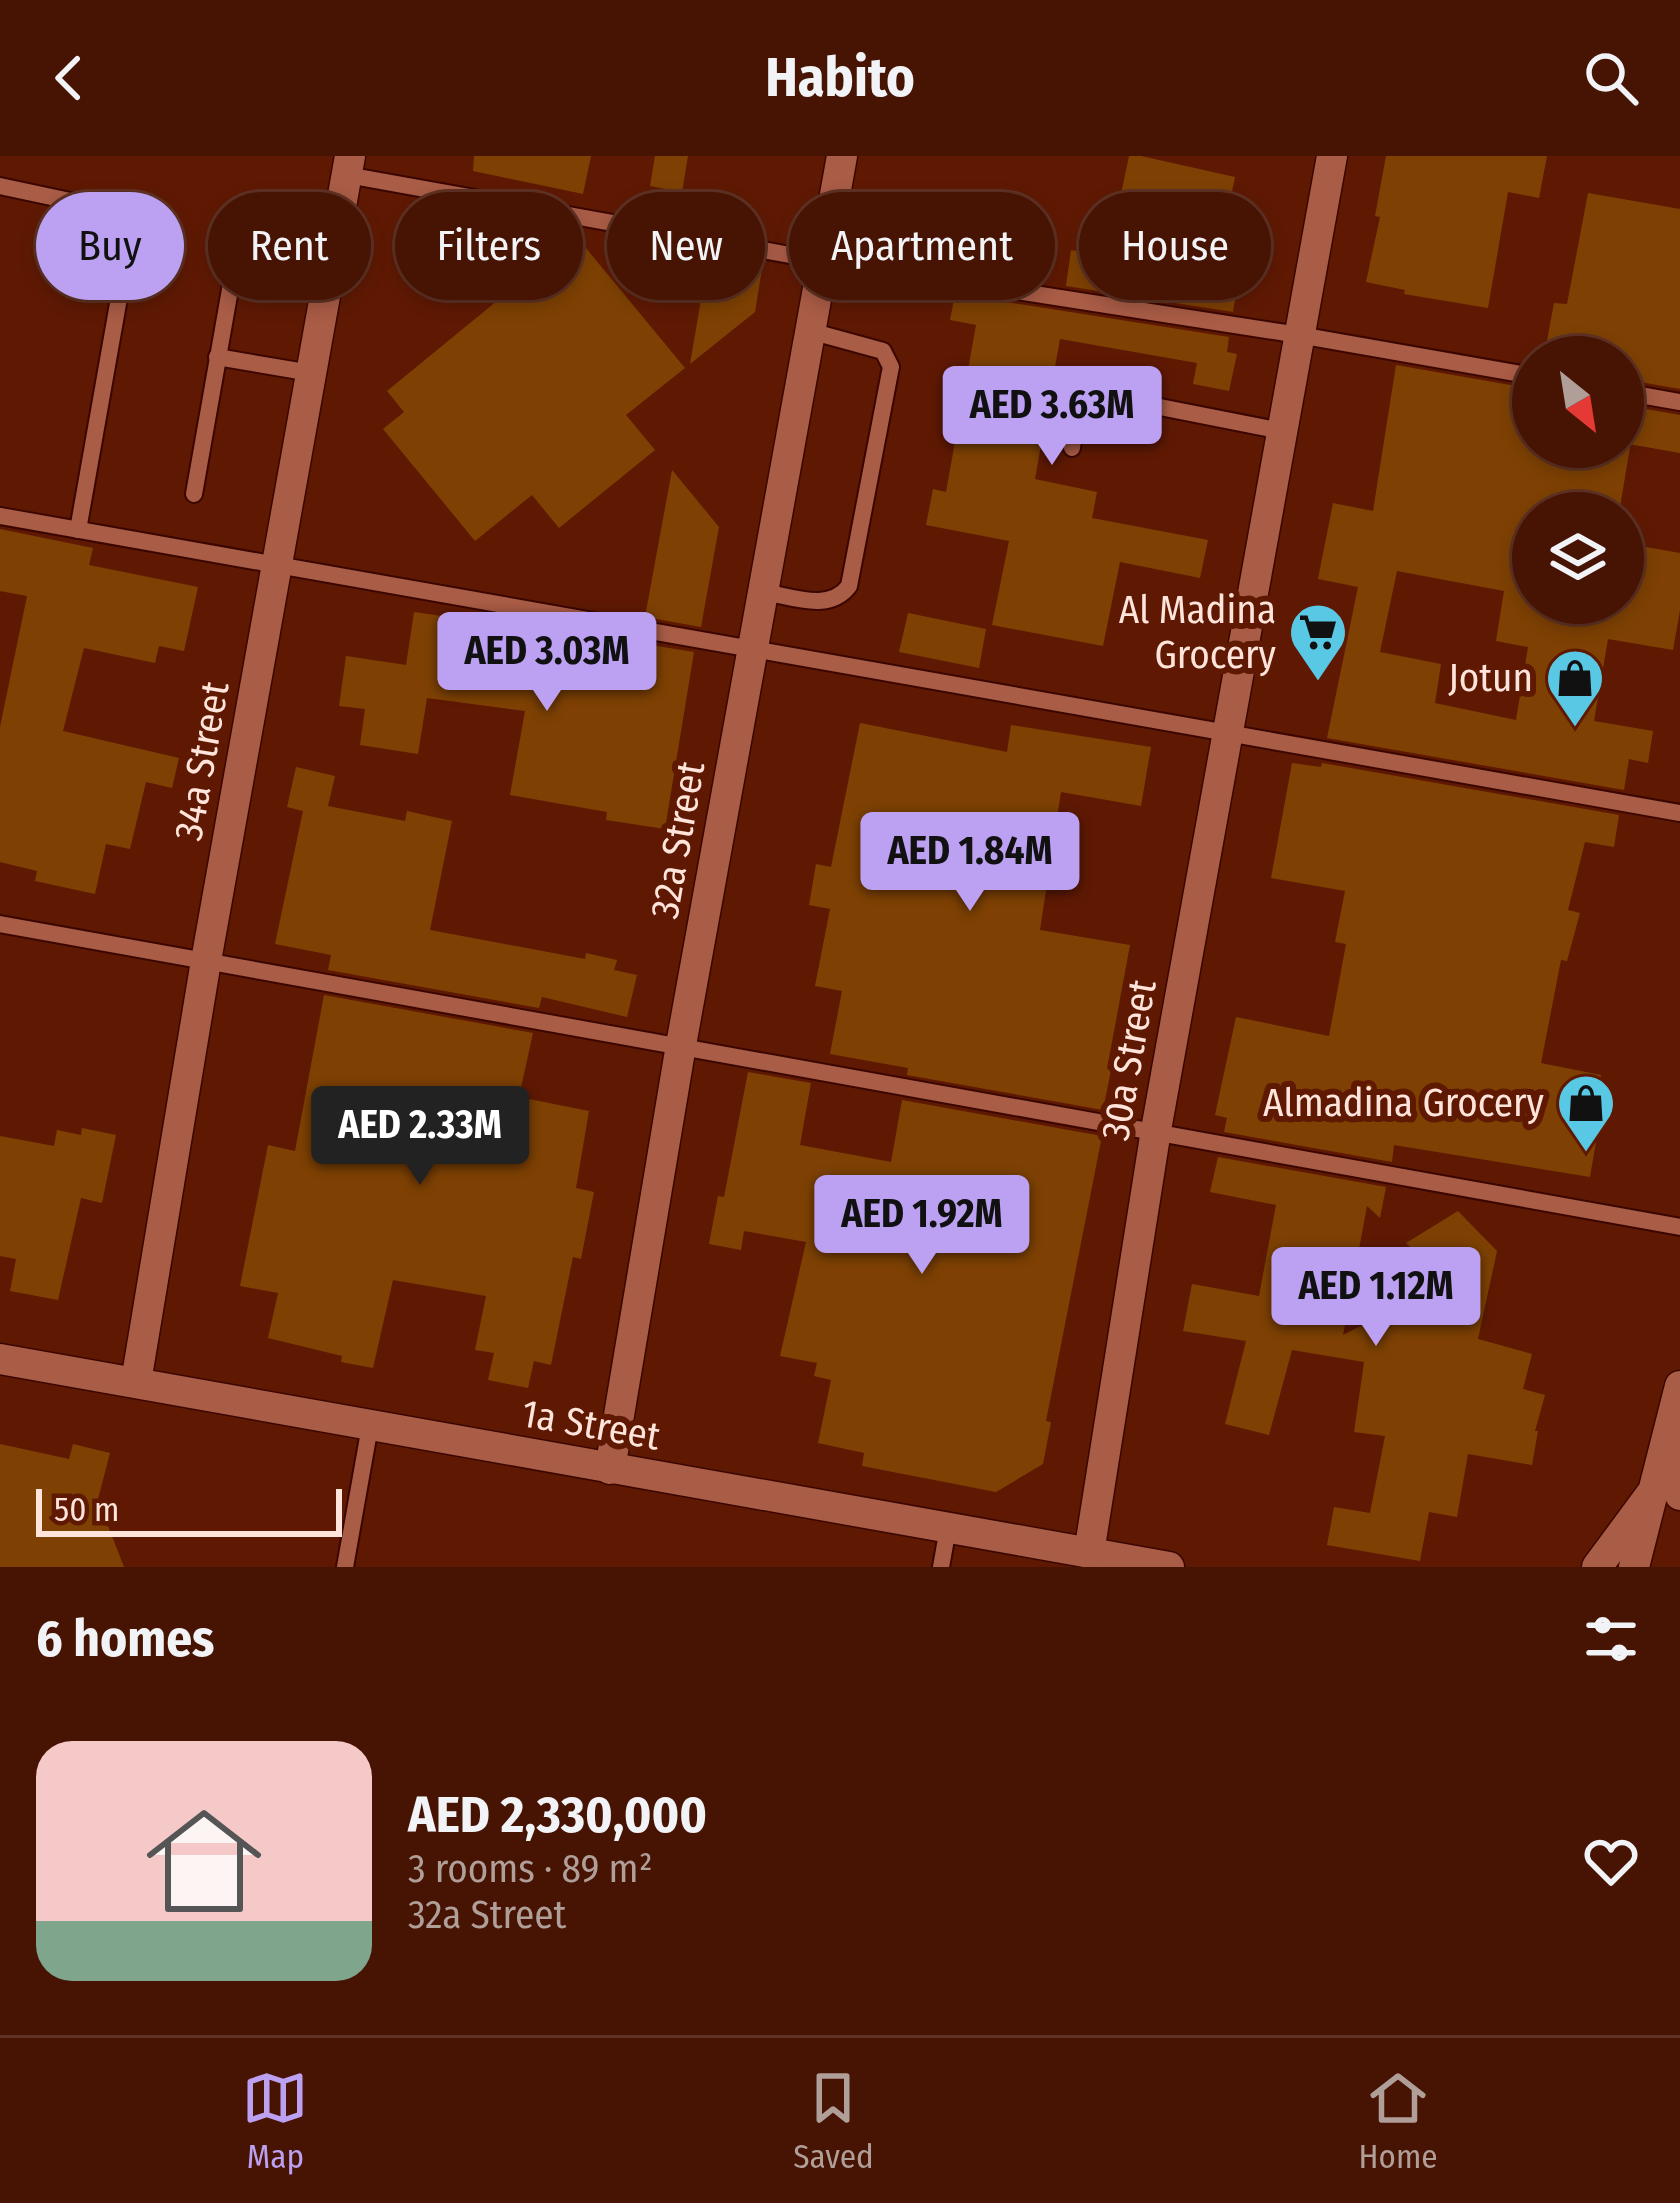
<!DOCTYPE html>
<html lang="en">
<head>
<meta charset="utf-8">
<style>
	body { margin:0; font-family:"Fira Sans Condensed",sans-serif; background:#512011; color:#f1f3f6; height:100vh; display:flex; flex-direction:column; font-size:45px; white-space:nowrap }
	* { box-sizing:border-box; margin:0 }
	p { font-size:39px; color:#b09e99 }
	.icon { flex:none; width:66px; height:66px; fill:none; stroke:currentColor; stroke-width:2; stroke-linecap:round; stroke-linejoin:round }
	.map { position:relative; height:1411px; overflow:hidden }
	.panel { display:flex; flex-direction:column; background:#471302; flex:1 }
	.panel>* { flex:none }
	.hud { position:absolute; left:36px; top:36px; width:1608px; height:108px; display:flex; gap:24px }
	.needle { width:78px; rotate:150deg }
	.controls { position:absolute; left:1512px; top:180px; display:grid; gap:24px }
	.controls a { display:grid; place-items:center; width:132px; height:132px; border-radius:50%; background:#471302; box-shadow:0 6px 18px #0003,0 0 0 3px #5f3224; font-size:60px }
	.scale { position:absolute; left:36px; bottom:30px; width:306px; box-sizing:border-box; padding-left:12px; border:6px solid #ffe4dc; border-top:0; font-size:33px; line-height:42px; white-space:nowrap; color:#ffe4dc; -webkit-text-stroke:9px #5f1903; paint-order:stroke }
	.price { position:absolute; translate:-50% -102px; padding:0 27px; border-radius:12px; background:#bca0f2; color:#111; font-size:39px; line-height:78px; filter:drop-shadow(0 3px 6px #0008) }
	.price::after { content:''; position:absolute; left:50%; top:72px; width:36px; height:27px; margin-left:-18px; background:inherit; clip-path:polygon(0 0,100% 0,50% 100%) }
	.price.current { background:#222; color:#fff }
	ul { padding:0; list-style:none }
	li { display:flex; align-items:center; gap:36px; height:300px; padding:0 36px }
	li span { display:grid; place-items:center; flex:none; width:336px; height:240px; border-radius:36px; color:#555 }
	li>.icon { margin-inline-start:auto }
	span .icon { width:144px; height:144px; fill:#fffc; stroke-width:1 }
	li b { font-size:51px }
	h2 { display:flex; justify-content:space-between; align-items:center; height:144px; padding:0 36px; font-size:51px }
	.chip { padding:0 42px; border-radius:54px; background:#471302; box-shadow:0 6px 18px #0003,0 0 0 3px #5f3224; font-size:42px; line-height:108px }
	.chip.current { background:#bca0f2; color:#111 }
	header { display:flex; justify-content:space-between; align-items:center; height:156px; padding:0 36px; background:#471302; font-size:54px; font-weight:700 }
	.menu { display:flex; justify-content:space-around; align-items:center; height:168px; border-top:3px solid #5f3224; background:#471302; font-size:33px; color:#b09e99 }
	.menu a { display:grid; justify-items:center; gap:6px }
	.menu .current { color:#bca0f2 }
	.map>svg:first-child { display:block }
	.building { fill:#7e4103; fill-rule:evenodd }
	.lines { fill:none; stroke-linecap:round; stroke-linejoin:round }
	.service-casing { stroke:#3b0600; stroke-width:20 }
	.minor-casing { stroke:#3b0600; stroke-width:33 }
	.secondary-casing { stroke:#3b0600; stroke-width:33 }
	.service { stroke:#a95c46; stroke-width:16 }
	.minor { stroke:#a95c46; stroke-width:30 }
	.secondary { stroke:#a95c46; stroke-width:30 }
	.labels { text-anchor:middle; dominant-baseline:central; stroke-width:12; stroke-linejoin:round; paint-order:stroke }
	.poi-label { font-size:39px; fill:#ffe4dc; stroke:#5f1903; text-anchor:end }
	.street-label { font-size:39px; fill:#ffe4dc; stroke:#5f1903 }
</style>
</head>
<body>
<header><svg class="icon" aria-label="back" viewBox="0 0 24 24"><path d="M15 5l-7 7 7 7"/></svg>Habito<svg class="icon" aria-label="search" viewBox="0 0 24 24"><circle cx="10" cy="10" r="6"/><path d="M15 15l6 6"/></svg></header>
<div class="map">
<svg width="1680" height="1411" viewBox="0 0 1680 1411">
	<rect width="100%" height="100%" fill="#5f1903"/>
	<!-- building -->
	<g class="building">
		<path d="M474,0H591L583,38L473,15Z"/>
		<path d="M655,0H688L682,36L650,30Z"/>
		<path d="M1129,0H1141L1235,21L1229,50L1155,34L1141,105L1239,119L1233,156L1066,130L1071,94L1108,100Z"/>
		<path d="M1386,0H1547L1539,42L1508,36L1488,152L1404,138L1405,134L1366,126L1380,61L1375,60Z"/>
		<path d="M1588,37L1680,53V233L1623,223V201H1544L1554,147L1567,148Z"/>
		<path d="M576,80L685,212L626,259L655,294L559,372L532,339L475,385L383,273L404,256L387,235Z"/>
		<path d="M709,97L763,107L755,156L690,208Z"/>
		<path d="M955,138L1229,181L1227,196L1237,198L1229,235L1193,228L1197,207L1060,183L1035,323L1097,336L1092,362L1208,384L1200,422L1120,406L1103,490L992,469L1009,385L926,369L933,333L946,336L976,169L950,164Z"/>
		<path d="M1396,209L1533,233V291H1630L1619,357H1533V447H1623V387L1680,397V454L1673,494L1608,483L1594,565L1653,575L1648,607L1629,603L1624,634L1327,582L1358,431L1318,423L1333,347L1373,355ZM1397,415L1504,435L1496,485L1528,491L1516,564L1435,547L1441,508L1380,496Z"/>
		<path d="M1623,249L1680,259V297L1623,287Z"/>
		<path d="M672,314L719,371L701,471L645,461Z"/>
		<path d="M0,373L93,392L89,409L198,431L184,495L159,490L155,507L84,492L63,575L179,602L172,632L146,626L130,693L106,688L95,738L35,725L37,715L0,706V571L27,440L0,435Z"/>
		<path d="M414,456L449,461L444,497L553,512L558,474L694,496L665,673L606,664L607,656L510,639L525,555L427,542L418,598L360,589L365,553L339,550L346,500L406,509Z"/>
		<path d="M908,457L986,473L979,512L899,496Z"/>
		<path d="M860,567L1007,596L1011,569L1151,591L1141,650L1061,636L1040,774L1130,789L1107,913L1111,914L1103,954L907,919L908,912L830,898L842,835L815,830L830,753L809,749L816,708L831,711Z"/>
		<path d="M1292,607L1321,611L1322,607L1619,659L1614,691L1585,686L1568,754L1580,757L1567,805L1561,804L1541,907L1601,919L1588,985L1596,986L1590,1021L1394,989L1392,1006L1224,976L1227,962L1215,959L1236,861L1329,880L1346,788L1335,786L1345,735L1271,722Z"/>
		<path d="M296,611L335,620L328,650L405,665L407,655L452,665L430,774L585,803L586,797L617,804L614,814L637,819L627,861L542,841L539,852L328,814L331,799L275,788L303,655L287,651Z"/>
		<path d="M324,839L533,877L519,941L589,955L576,1032L594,1036L581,1103L573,1101L551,1209L534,1205L528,1232L488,1224L494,1197L475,1194L486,1140L393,1124L373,1212L341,1206L342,1200L268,1182L278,1137L240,1130L268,989L295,995Z"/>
		<path d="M748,916L811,927L800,989L891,1006L902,944L1102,980L1046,1265L1051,1266L1043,1308L996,1336L862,1310L864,1297L818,1287L831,1224L814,1220L817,1207L780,1200L806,1086L744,1075L741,1094L709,1088L718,1040L724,1041Z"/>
		<path d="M82,972L116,979L102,1047L81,1042L58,1144L10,1135L16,1103L0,1100V980L54,990L57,974L81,979Z"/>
		<path d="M1218,1001L1386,1031L1380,1062L1367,1050L1343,1179L1418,1140L1423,1103L1406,1087L1458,1055L1497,1095L1478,1183L1532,1198L1523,1233L1545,1239L1535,1275H1538L1532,1309L1468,1298L1457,1361L1429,1356L1420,1405L1327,1389L1334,1351L1370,1357L1385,1280L1354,1276L1364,1206L1292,1194L1269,1279L1225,1268L1246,1185L1183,1175L1192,1128L1259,1140L1276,1049L1210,1036Z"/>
		<path d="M0,1288L69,1303L73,1288L110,1297L92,1366L108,1370L124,1411H0Z"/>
	</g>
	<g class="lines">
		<!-- service casing -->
		<g class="service-casing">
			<g id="service">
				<path d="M347,19L823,105L1299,179L1533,220"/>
				<path d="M0,30L117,55L126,63L131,74L78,374"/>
				<path d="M217,201L311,217"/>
				<path d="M1623,236L1680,246"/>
				<path d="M1072,292C1075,270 1074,247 1099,239L1282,275"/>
				<path d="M194,338L244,54"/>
				<path d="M0,360L1680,657"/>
				<path d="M763,436C791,440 829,457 849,430L889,221L891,211L883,195L810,175"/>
				<path d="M0,768L1680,1071"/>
				<path d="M345,1411L370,1270"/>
				<path d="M941,1411L948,1372"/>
			</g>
		</g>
		<!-- minor casing -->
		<g class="minor-casing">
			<g id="minor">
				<path d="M0,1203L1169,1411"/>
				<path d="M136,1226L206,805L350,0"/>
				<path d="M610,1313L681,889L842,0"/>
				<path d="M1089,1397L1156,974L1332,0"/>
				<path d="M1597,1411L1651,1338"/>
			</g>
		</g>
		<!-- secondary casing -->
		<g class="secondary-casing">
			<g id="secondary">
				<path d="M1665,1292L1680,1339"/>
				<path d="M1634,1411L1680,1230"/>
			</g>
		</g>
		<!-- service -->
		<use href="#service" class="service"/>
		<!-- minor -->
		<use href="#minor" class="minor"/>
		<!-- secondary -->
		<use href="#secondary" class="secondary"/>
	</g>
	<!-- icons -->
	<defs>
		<g id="supermarket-pin" transform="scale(3)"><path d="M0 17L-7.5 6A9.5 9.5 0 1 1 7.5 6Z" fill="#59c8e4" stroke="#5f1903"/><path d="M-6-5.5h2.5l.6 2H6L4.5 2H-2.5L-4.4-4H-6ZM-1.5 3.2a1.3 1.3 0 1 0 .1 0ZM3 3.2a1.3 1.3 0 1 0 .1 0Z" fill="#111"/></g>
		<g id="shop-pin" transform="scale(3)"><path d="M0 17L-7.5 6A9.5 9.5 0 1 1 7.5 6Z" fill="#59c8e4" stroke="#5f1903"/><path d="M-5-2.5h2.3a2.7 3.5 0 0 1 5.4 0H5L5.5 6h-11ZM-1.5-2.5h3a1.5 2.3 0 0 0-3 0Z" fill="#111"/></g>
	</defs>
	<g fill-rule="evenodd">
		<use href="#supermarket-pin" x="1318" y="476"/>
		<use href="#shop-pin" x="1575" y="522"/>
		<use href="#shop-pin" x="1586" y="947"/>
	</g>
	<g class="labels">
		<!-- poi labels -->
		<g class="poi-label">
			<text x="1276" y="454">Al Madina<tspan x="1276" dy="45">Grocery</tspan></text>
			<text x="1533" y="522">Jotun</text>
			<text x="1544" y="947">Almadina Grocery</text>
		</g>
		<!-- street labels -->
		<g class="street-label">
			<text transform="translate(202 605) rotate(-80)">34a Street</text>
			<text transform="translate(678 684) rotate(-80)">32a Street</text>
			<text transform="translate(1129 904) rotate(-80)">30a Street</text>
			<text transform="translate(591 1269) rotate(10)">1a Street</text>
		</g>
	</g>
</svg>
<div class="controls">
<a><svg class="needle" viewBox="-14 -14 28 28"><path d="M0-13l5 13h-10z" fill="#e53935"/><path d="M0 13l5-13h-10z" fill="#b09e99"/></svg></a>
<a><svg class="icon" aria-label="layers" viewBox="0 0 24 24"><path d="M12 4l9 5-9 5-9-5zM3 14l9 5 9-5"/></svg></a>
</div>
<div class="scale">50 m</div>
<b class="price" style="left:1052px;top:312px">AED 3.63M</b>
<b class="price" style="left:547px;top:558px">AED 3.03M</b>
<b class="price" style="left:970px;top:758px">AED 1.84M</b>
<b class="price current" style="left:420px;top:1032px">AED 2.33M</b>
<b class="price" style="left:922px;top:1121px">AED 1.92M</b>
<b class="price" style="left:1376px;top:1193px">AED 1.12M</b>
<div class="hud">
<a class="chip current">Buy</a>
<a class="chip">Rent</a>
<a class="chip">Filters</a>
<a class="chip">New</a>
<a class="chip">Apartment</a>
<a class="chip">House</a>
</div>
</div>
<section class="panel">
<h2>6 homes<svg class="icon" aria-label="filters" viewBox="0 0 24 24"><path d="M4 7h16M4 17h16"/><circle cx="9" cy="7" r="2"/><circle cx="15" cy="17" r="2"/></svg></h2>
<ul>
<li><span style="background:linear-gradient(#f6c9c9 75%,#7fa58c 0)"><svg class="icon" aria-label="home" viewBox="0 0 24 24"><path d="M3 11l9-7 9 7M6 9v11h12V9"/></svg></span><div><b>AED 2,330,000</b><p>3 rooms · 89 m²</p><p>32a Street</p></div><svg class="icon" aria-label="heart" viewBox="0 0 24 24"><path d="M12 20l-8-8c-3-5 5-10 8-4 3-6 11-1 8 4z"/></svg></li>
</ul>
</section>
<nav class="menu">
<a class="current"><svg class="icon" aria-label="map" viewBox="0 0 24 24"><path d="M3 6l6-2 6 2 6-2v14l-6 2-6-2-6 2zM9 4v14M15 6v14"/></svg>Map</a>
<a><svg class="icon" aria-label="saved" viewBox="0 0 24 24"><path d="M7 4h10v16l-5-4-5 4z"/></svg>Saved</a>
<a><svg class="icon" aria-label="home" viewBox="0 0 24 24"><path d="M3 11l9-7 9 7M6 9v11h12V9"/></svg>Home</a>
</nav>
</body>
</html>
